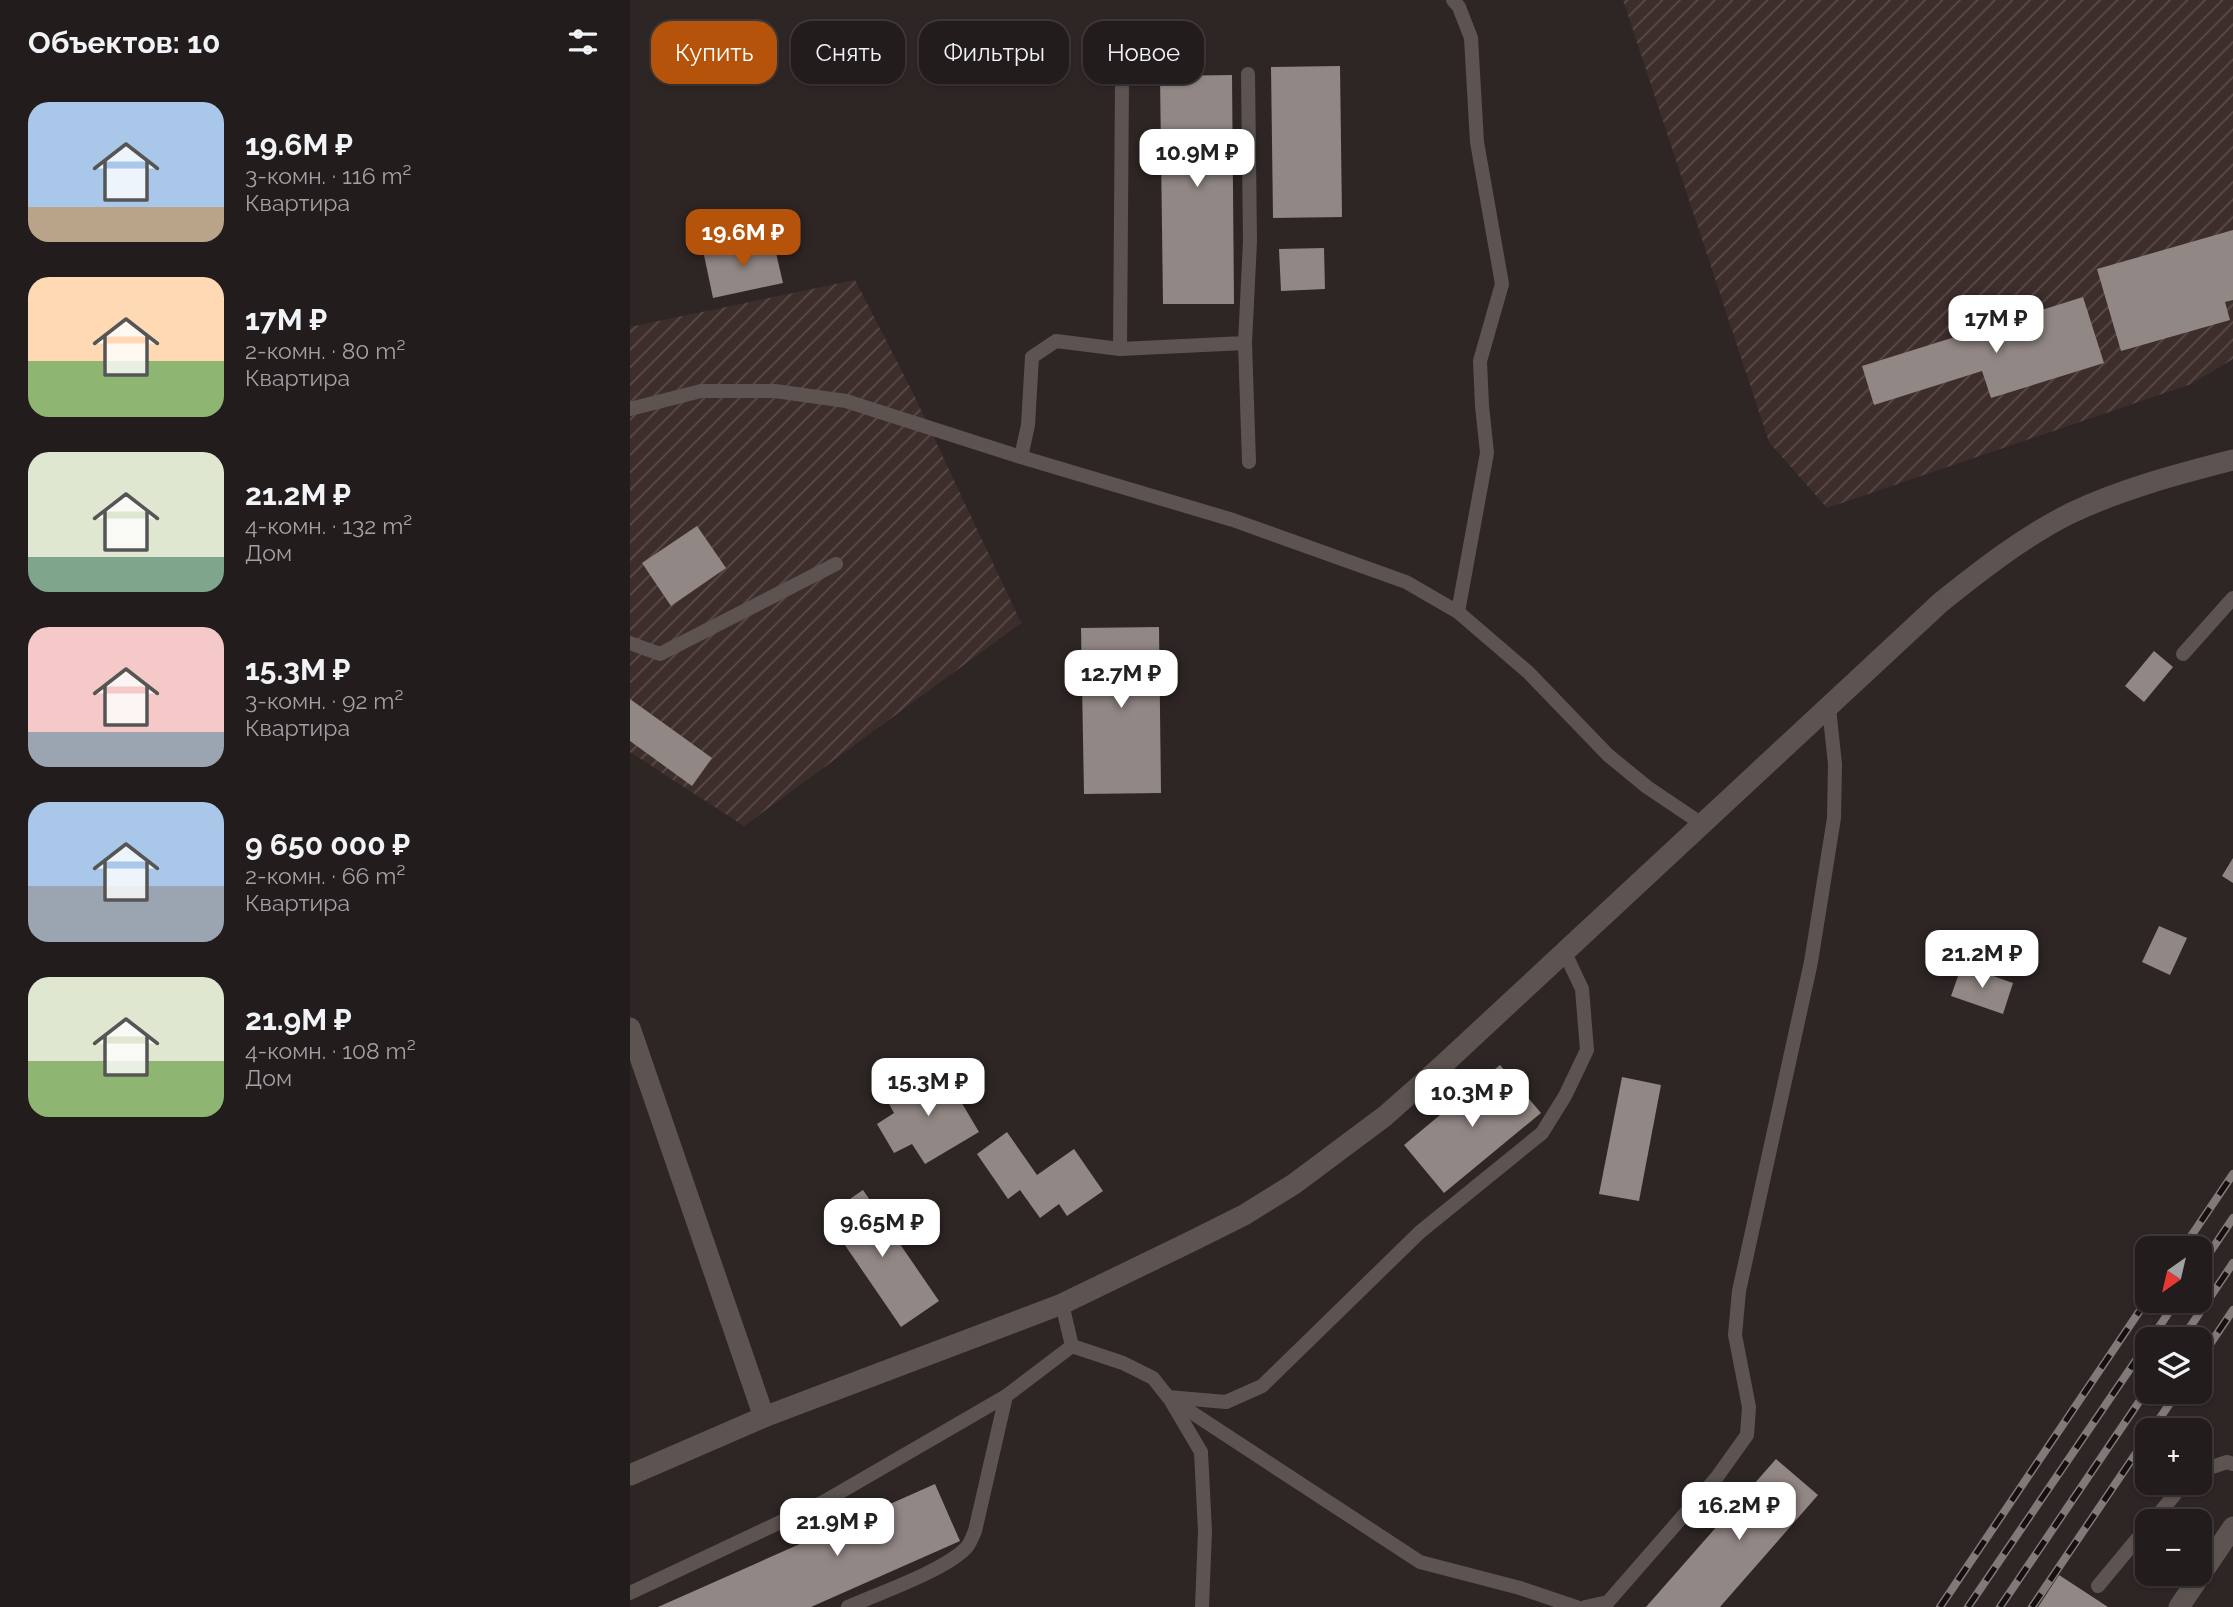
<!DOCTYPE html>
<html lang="ru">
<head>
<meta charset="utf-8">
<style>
	body { margin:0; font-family:Raleway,sans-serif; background:#2e2929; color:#f1f3f6; height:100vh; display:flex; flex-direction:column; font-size:26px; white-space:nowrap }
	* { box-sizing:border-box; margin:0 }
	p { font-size:23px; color:#a2a1a3 }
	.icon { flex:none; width:38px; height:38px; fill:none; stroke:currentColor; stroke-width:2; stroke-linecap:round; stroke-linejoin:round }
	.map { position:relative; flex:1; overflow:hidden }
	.drawer { display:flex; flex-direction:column; background:#221c1c; width:630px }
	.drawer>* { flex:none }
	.banner { position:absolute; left:21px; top:21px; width:665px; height:63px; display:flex; gap:14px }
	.needle { width:46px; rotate:214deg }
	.fabs { position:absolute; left:1505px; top:1236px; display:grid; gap:14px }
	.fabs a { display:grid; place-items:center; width:77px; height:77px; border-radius:14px; background:#221c1c; box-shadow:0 2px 5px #0004,0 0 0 2px #3f3a3b; font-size:35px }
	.price { position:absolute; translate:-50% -60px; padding:0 16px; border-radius:14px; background:#fff; color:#222; font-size:23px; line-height:46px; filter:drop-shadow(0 2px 4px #0008) }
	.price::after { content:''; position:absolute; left:50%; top:42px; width:21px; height:16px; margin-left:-10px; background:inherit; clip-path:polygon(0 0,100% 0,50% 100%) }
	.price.selected { background:#b45309; color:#fff }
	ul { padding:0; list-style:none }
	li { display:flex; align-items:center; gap:21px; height:175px; padding:0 28px }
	li span { display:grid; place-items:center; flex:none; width:196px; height:140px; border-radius:21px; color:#555 }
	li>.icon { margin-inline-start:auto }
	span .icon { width:84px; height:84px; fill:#fffc; stroke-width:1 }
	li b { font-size:30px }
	h2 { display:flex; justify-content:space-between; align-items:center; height:84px; padding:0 28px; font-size:30px }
	.tag { padding:0 24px; border-radius:21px; background:#221c1c; box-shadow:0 2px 5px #0004,0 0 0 2px #3f3a3b; font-size:24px; line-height:63px }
	.tag.selected { background:#b45309; color:#fff }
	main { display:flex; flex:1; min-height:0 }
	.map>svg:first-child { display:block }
	.industrial { fill:url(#industrial-furrows) }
	.building { fill:#918785 }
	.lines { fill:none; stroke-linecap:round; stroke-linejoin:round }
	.service { stroke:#5d5452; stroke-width:14 }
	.minor { stroke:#5d5452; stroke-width:21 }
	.tertiary { stroke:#5d5452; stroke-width:21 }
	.rail-casing { stroke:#817a79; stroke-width:8 }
	.rail { stroke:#141010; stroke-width:5; stroke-dasharray:16; stroke-linecap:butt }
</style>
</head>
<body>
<main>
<section class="drawer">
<h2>Объектов: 10<svg class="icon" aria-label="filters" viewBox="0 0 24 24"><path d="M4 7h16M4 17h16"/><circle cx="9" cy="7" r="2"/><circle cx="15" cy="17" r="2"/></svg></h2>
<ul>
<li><span style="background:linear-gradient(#a9c7e8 75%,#b9a48a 0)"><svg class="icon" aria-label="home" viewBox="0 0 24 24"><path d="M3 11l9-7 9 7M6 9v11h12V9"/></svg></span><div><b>19.6M ₽</b><p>3-комн. · 116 m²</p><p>Квартира</p></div></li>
<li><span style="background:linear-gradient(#ffd9b3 60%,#8fb573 0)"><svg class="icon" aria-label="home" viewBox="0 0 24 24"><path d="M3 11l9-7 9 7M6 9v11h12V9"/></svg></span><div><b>17M ₽</b><p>2-комн. · 80 m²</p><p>Квартира</p></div></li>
<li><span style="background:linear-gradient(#dfe7d0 75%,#7fa58c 0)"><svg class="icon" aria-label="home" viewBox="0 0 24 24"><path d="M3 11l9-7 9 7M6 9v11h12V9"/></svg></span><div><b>21.2M ₽</b><p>4-комн. · 132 m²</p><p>Дом</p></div></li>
<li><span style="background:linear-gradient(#f6c9c9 75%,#9aa5b1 0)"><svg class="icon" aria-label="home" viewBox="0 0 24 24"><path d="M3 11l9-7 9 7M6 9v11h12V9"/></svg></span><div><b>15.3M ₽</b><p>3-комн. · 92 m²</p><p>Квартира</p></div></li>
<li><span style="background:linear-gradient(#a9c7e8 60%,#9aa5b1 0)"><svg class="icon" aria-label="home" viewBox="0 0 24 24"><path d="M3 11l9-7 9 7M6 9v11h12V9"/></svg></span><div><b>9 650 000 ₽</b><p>2-комн. · 66 m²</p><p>Квартира</p></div></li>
<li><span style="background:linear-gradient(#dfe7d0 60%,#8fb573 0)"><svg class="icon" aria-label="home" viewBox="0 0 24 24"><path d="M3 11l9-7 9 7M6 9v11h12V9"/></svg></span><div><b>21.9M ₽</b><p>4-комн. · 108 m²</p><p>Дом</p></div></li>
</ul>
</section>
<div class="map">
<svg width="1603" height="1607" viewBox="0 0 1603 1607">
	<defs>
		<pattern id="industrial-furrows" width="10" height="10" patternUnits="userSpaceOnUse" patternTransform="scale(1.75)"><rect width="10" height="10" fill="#3d2e2c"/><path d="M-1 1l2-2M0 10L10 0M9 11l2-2" fill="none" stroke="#594c4a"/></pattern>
	</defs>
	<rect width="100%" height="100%" fill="#2e2625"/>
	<!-- industrial -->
	<g class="industrial">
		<path d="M993,0H1603V359L1561,384L1197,508L1139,442Z"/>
		<path d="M225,280L282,391L391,623L114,826L0,752V327Z"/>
	</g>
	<!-- building -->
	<g class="building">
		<path d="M710,66L712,217L643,218L641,67Z"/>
		<path d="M602,75L604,304H533L530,76Z"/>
		<path d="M1603,230V300L1595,302L1600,320L1491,351L1467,269Z"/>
		<path d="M143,240L153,283L83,298L74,255Z"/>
		<path d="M694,248L695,289L651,291L649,249Z"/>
		<path d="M1453,297L1474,363L1361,398L1352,371L1244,405L1232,366Z"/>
		<path d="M67,526L96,568L41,606L12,563Z"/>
		<path d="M529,627L531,793L454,794L451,628Z"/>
		<path d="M1524,651L1543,667L1514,702L1495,686Z"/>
		<path d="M0,699L82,758L62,786L0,741Z"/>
		<path d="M1603,858V883L1592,876Z"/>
		<path d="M1529,926L1557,938L1540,975L1512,962Z"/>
		<path d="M1332,965L1383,983L1373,1014L1321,996Z"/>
		<path d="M870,1065L911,1113L814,1193L774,1145Z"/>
		<path d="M311,1068L349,1132L295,1164L282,1144L264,1153L247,1124L264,1113L257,1100Z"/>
		<path d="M992,1077L1031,1085L1009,1201L969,1194Z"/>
		<path d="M377,1132L407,1175L444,1149L473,1191L437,1216L429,1204L410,1218L390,1190L378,1199L347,1154Z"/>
		<path d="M233,1190L309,1301L271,1327L195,1216Z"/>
		<path d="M1146,1459L1188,1495L1090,1607H1016Z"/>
		<path d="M305,1484L330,1541L181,1607H28Z"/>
		<path d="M1429,1575L1478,1607H1408Z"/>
	</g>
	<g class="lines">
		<!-- service -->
		<g class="service">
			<path d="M823,0L829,7L841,38L847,142L872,284L850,361L852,406L857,453L828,612"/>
			<path d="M615,343L619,462"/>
			<path d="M490,349L615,343L620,241L618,74"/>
			<path d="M0,409L71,391H145L216,401L391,457L603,520L776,582L828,612L899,673L978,755L1017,787L1072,824"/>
			<path d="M391,457L398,425L402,357L426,341L490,349L492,82"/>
			<path d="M0,643L30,654L206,564"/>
			<path d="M1553,654L1603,598"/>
			<path d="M432,1304L442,1346L493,1363L523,1378L538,1397L790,1562L890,1588L946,1607"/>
			<path d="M538,1397L596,1402L632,1386L790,1232L912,1133L935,1096L957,1050L952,989L935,953"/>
			<path d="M541,1401L571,1452L575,1531L572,1607"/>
			<path d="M1570,1471L1597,1462L1603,1464"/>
			<path d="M1523,1521L1555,1482"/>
			<path d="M1468,1586L1517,1527"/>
			<path d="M0,1593L195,1501L376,1396"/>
			<path d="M218,1607C247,1594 313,1571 335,1549C340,1545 342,1537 345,1531L376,1396L442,1346"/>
			<path d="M955,1607L978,1602L1087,1477L1117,1435L1119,1407L1105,1335L1109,1291L1181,962L1204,818L1205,764L1199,708"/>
		</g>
		<!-- minor -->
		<g class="minor">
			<path d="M0,1028L134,1417"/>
			<path d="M1549,1607L1603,1527"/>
		</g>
		<!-- tertiary -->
		<path class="tertiary" d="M0,1475L134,1417L432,1304L562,1241L614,1215L664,1184L755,1116L815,1063L1310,603C1351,570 1392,538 1439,514C1491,489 1548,474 1603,460"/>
		<!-- rail casing -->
		<g class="rail-casing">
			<g id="rail">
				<path d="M1553,1248L1603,1174"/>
				<path d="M1570,1267L1603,1218"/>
				<path d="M1521,1339L1547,1300"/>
				<path d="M1552,1339L1603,1263"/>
				<path d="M1570,1359L1603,1310"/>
				<path d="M1522,1430L1548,1391"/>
				<path d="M1310,1607L1517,1300"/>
				<path d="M1338,1607L1517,1344"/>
				<path d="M1370,1607L1517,1390"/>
				<path d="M1402,1607L1517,1437"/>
			</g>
		</g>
		<!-- rail -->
		<use href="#rail" class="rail"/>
	</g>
</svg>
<div class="fabs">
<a><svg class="needle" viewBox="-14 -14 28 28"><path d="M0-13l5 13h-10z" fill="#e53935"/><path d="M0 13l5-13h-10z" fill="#a2a1a3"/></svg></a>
<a><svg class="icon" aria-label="layers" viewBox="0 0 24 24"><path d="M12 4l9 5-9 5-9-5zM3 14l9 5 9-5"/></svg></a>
<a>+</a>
<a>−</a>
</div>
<b class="price" style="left:567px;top:189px">10.9M ₽</b>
<b class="price selected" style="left:113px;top:269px">19.6M ₽</b>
<b class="price" style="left:1366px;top:355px">17M ₽</b>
<b class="price" style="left:491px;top:710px">12.7M ₽</b>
<b class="price" style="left:1352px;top:990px">21.2M ₽</b>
<b class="price" style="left:298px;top:1118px">15.3M ₽</b>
<b class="price" style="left:842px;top:1129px">10.3M ₽</b>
<b class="price" style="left:252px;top:1259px">9.65M ₽</b>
<b class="price" style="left:1109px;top:1542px">16.2M ₽</b>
<b class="price" style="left:207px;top:1558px">21.9M ₽</b>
<div class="banner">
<a class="tag selected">Купить</a>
<a class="tag">Снять</a>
<a class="tag">Фильтры</a>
<a class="tag">Новое</a>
</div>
</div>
</main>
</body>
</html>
